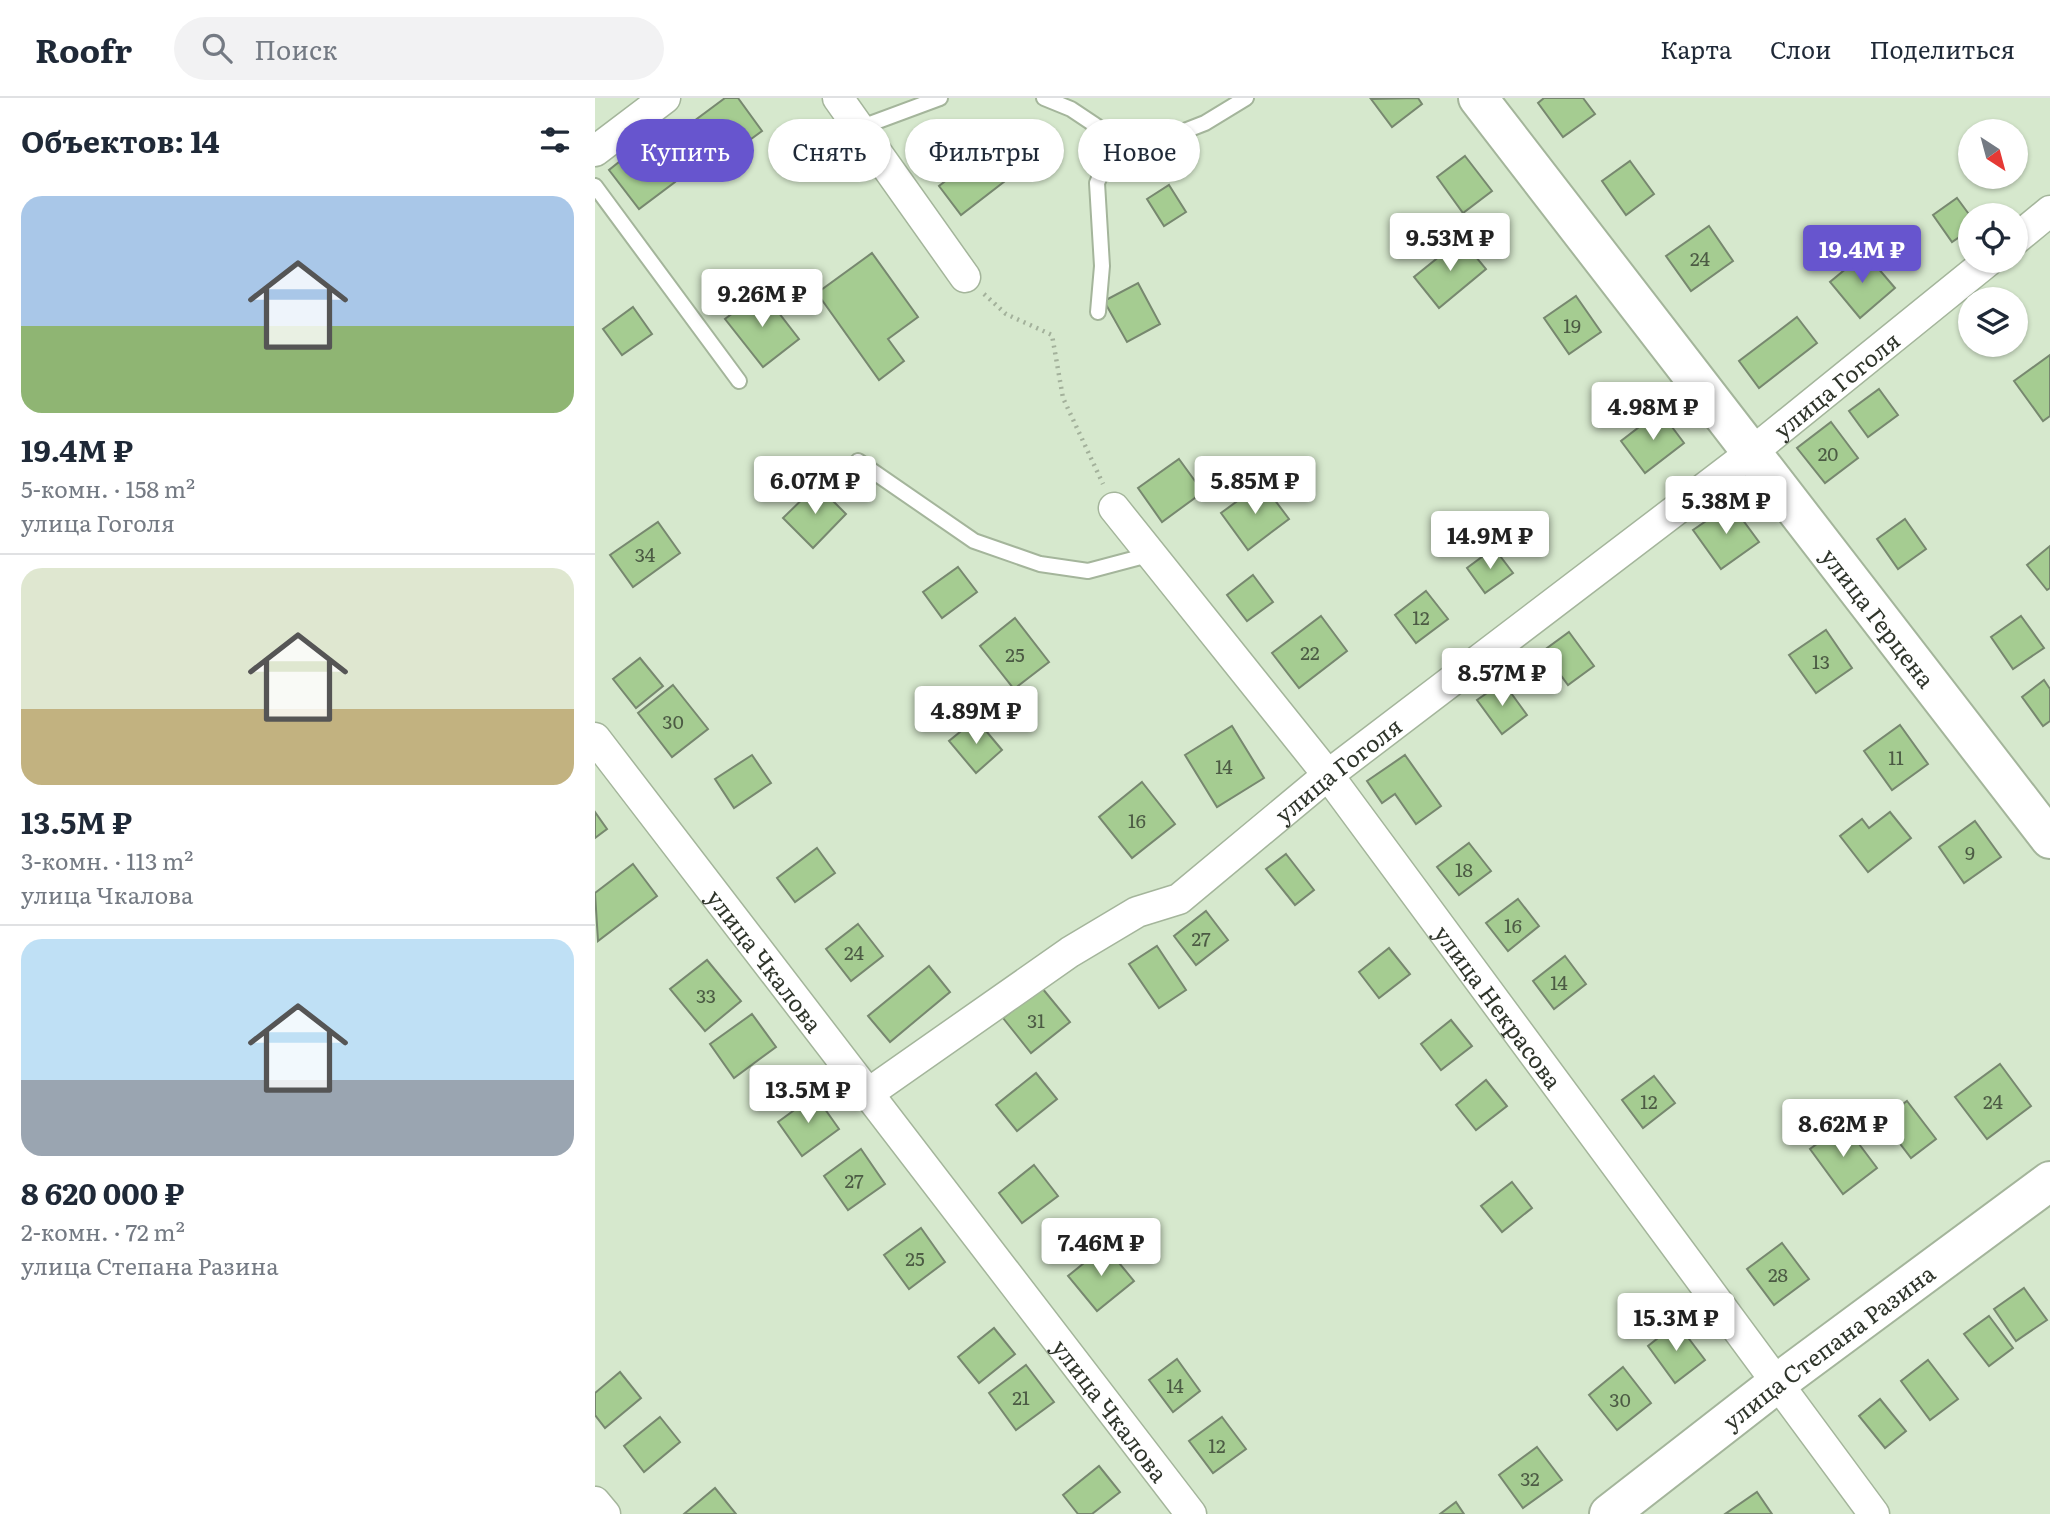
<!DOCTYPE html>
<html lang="ru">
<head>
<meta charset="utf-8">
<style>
	body { margin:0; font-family:Literata,serif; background:#f2f2f3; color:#1f2937; height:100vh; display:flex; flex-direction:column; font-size:26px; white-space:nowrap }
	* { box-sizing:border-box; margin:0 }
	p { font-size:23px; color:#747a83 }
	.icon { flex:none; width:38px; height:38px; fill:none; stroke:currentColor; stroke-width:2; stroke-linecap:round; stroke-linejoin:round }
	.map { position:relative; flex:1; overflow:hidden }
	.drawer { display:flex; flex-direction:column; background:#fff; width:595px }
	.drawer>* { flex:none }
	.top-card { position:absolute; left:21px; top:21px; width:665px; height:63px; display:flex; gap:14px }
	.needle { width:46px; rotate:144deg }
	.buttons { position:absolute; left:1363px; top:21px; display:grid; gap:14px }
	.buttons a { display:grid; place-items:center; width:70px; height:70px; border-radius:50%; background:#fff; box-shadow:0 2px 5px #0004; font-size:35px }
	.price { position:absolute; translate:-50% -60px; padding:0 16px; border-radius:7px; background:#fff; color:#222; font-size:23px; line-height:46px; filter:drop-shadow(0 2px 4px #0008) }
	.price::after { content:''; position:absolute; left:50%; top:42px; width:21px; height:16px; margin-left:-10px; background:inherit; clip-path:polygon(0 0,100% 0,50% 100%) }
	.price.active { background:#6755ce; color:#fff }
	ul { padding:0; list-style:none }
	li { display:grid; align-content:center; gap:14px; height:371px; padding:0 21px }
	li+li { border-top:2px solid #e0e1e3 }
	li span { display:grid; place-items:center; height:217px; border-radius:21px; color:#555 }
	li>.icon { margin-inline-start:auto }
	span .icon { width:126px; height:126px; fill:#fffc; stroke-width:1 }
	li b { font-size:30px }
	h2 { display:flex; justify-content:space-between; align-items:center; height:84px; padding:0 21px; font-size:30px }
	.tag { padding:0 24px; border-radius:32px; background:#fff; box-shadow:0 2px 5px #0004; font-size:24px; line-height:63px }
	.tag.active { background:#6755ce; color:#fff }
	header { display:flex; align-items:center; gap:42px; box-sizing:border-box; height:98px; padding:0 35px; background:#fff; border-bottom:2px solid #e0e1e3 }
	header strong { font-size:33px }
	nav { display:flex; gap:38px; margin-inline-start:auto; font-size:24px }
	.search { width:490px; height:63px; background:#f2f2f3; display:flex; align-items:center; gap:18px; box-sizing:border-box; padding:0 24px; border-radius:38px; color:#747a83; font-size:26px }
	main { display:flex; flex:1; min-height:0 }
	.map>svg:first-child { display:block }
	.building { fill:#a5cc91; stroke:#77886f; stroke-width:2 }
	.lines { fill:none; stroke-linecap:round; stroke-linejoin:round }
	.lane-casing { stroke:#a4b59b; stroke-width:18 }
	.street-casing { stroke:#a4b59b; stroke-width:33 }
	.secondary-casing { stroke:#a4b59b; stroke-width:42 }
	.primary-casing { stroke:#a4b59b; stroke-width:42 }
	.path { stroke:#a3b19b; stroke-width:4.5; stroke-dasharray:2 5; stroke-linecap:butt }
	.lane { stroke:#fff; stroke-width:14 }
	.street { stroke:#fff; stroke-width:30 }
	.secondary { stroke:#fff; stroke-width:38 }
	.primary { stroke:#fff; stroke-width:38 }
	.labels { text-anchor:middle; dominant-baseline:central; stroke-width:7; stroke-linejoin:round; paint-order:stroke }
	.number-label { font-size:19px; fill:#4c5b44 }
	.street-label { font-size:23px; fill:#2f352b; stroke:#e3f5da }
</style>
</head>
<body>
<header>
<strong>Roofr</strong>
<div class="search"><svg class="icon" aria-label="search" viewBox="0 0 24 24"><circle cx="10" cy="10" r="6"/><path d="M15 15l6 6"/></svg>Поиск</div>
<nav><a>Карта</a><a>Слои</a><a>Поделиться</a></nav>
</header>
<main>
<section class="drawer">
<h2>Объектов: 14<svg class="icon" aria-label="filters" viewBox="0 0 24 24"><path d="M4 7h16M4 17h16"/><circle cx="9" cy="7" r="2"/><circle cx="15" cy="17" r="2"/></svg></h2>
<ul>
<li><span style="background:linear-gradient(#a9c7e8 60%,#8fb573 0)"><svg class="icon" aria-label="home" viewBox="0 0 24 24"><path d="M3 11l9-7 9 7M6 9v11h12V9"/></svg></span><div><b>19.4M ₽</b><p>5-комн. · 158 m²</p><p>улица Гоголя</p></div></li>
<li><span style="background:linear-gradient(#dfe7d0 65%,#c2b280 0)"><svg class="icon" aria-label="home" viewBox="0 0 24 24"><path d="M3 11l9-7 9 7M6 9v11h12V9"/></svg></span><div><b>13.5M ₽</b><p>3-комн. · 113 m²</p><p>улица Чкалова</p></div></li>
<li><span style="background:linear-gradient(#bfe0f5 65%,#9aa5b1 0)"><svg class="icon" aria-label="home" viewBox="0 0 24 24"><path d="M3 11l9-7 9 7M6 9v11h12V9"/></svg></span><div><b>8 620 000 ₽</b><p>2-комн. · 72 m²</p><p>улица Степана Разина</p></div></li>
</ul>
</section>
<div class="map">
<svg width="1455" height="1416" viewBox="0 0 1455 1416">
	<rect width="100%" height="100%" fill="#d6e8cd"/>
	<!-- building -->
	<g class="building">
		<path d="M130,0H143L167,33L123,65L95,26Z"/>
		<path d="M823,0L827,6L797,29L776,1Z"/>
		<path d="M949,0H988L1000,16L968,39L943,5Z"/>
		<path d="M49,44L80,84L44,111L14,72Z"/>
		<path d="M388,54L410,83L366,117L344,88Z"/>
		<path d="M870,58L897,93L868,115L842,79Z"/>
		<path d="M1035,63L1059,96L1031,117L1007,83Z"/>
		<path d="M574,87L591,114L569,128L552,101Z"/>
		<path d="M1362,100L1376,119V131L1357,144L1338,117Z"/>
		<path d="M1114,128L1138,163L1096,193L1071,158Z"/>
		<path d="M866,141L891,171L844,210L819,179Z"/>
		<path d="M277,155L323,219L293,241L309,263L284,282L222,195Z"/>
		<path d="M1270,155L1300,190L1265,220L1235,184Z"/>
		<path d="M543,185L565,226L532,244L509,203Z"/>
		<path d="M167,193L204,241L168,269L130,221Z"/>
		<path d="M981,198L1006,234L974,256L949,220Z"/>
		<path d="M38,209L57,236L27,257L8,231Z"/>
		<path d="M1202,219L1222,245L1164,290L1144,263Z"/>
		<path d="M1455,257V318L1448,323L1419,283Z"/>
		<path d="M1284,291L1303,317L1273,339L1254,313Z"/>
		<path d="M1065,313L1089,345L1050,375L1026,343Z"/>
		<path d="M1236,324L1263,360L1230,385L1202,350Z"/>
		<path d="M584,361L608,394L567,424L543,390Z"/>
		<path d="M667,385L694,421L653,452L626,415Z"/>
		<path d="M222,387L251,416L218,450L188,420Z"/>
		<path d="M1136,406L1164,444L1126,471L1098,432Z"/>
		<path d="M1310,421L1331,451L1303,471L1282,441Z"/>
		<path d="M63,424L85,455L38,489L15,457Z"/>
		<path d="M1455,448V490L1452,492L1432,467Z"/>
		<path d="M899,450L918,475L890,495L872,470Z"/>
		<path d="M363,469L382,494L347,520L328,494Z"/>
		<path d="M658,477L678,504L652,523L632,497Z"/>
		<path d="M831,493L853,521L821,545L800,517Z"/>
		<path d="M726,518L752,553L704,590L677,555Z"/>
		<path d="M1426,518L1449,550L1418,571L1396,539Z"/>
		<path d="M420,520L454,564L419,591L385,548Z"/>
		<path d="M1231,532L1257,570L1221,595L1194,557Z"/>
		<path d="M974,534L999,568L973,587L948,553Z"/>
		<path d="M45,560L68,588L41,610L18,581Z"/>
		<path d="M1449,582L1455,591V623L1448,628L1427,599Z"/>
		<path d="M908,584L932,617L907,636L882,602Z"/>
		<path d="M78,587L113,631L77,659L43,615Z"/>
		<path d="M381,621L407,652L381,675L354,643Z"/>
		<path d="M1305,627L1333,666L1297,692L1269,653Z"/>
		<path d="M637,628L669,680L622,709L590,657Z"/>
		<path d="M157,657L176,685L139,710L120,681Z"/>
		<path d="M810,657L846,708L821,726L800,696L787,705L772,683Z"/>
		<path d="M547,684L580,726L537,760L504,719Z"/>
		<path d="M0,714L12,731L0,740Z"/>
		<path d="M1295,714L1316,740L1273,774L1245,738L1267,721L1274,730Z"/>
		<path d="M1380,723L1406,759L1369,785L1344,749Z"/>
		<path d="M874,745L896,773L864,797L842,769Z"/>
		<path d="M222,750L240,775L200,804L182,780Z"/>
		<path d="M691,756L719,792L700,807L671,771Z"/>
		<path d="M38,766L62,798L3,843L0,795Z"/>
		<path d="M923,801L944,828L913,853L891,825Z"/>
		<path d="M611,813L633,842L601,867L579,838Z"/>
		<path d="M263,826L288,858L256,883L231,851Z"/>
		<path d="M562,848L591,892L564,910L534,866Z"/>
		<path d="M794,850L815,876L784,900L764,874Z"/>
		<path d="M970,858L991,886L959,911L938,883Z"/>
		<path d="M112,862L146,903L110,933L75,891Z"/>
		<path d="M334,868L355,894L295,944L273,918Z"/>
		<path d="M447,890L475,924L436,955L408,920Z"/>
		<path d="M157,916L181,949L139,980L115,946Z"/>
		<path d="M856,922L877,948L846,972L826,946Z"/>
		<path d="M1405,966L1436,1008L1392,1041L1360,999Z"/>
		<path d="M441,975L462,1001L422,1033L401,1007Z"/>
		<path d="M1059,978L1080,1005L1048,1030L1027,1002Z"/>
		<path d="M891,982L912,1008L881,1032L861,1007Z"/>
		<path d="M220,997L244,1031L207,1058L183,1024Z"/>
		<path d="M1312,1003L1341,1041L1316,1060L1287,1022Z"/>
		<path d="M1249,1026L1282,1070L1248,1096L1215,1051Z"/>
		<path d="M266,1051L290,1086L253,1112L229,1078Z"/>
		<path d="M439,1067L463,1098L427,1125L404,1095Z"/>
		<path d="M917,1084L937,1110L907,1134L886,1108Z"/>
		<path d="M326,1130L350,1164L314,1191L289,1157Z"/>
		<path d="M1187,1145L1214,1181L1179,1207L1152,1171Z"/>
		<path d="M510,1148L539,1183L502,1213L473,1178Z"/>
		<path d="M1429,1190L1452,1222L1421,1243L1399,1211Z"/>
		<path d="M1394,1218L1418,1250L1394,1268L1369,1236Z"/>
		<path d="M1082,1225L1110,1262L1080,1285L1053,1248Z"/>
		<path d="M399,1230L420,1256L384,1285L363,1259Z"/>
		<path d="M582,1261L605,1293L578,1314L554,1282Z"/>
		<path d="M1333,1262L1363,1301L1335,1322L1306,1283Z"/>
		<path d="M431,1267L459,1304L421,1332L394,1295Z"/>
		<path d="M1028,1269L1056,1305L1022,1332L994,1297Z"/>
		<path d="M25,1274L46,1300L10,1330L0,1317V1295Z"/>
		<path d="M1285,1301L1311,1333L1290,1350L1264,1318Z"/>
		<path d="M65,1319L85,1344L49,1374L29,1348Z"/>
		<path d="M627,1319L651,1351L618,1375L594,1343Z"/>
		<path d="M942,1349L967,1382L928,1410L904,1377Z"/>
		<path d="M504,1368L525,1394L497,1416H483L468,1397Z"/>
		<path d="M120,1390L141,1416H89Z"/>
		<path d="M1162,1394L1177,1416H1130Z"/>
		<path d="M861,1404L869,1416H845Z"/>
	</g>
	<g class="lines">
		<!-- lane casing -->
		<g class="lane-casing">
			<g id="lane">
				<path d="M449,0L476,11L521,41H569L610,25L651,0"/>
				<path d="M264,30L345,0"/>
				<path d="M0,88L144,283"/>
				<path d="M503,214L507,168L502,85L521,41"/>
				<path d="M263,363L379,443L445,466L493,473L557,456"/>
			</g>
		</g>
		<!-- street casing -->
		<g class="street-casing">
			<g id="street">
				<path d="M243,0L370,179"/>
				<path d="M0,53L70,0"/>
				<path d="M1421,141L1455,113"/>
				<path id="s1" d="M519,410L733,677L1279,1416"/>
				<path id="s2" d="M0,640L596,1416"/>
				<path id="s3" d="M271,997L475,854L542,814L584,801L733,677L1157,354L1393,163"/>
				<path d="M0,1404L10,1416"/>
			</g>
		</g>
		<!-- secondary casing -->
		<g class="secondary-casing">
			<g id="secondary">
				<path id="s4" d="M1014,1416L1181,1286L1455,1083"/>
			</g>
		</g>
		<!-- primary casing -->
		<g class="primary-casing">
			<g id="primary">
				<path id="s5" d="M883,0L1455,741"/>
			</g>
		</g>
		<!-- path -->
		<path class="path" d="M389,196L411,216L457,237L468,300L508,386"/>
		<!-- lane -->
		<use href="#lane" class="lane"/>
		<!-- street -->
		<use href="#street" class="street"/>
		<!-- secondary -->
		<use href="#secondary" class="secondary"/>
		<!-- primary -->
		<use href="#primary" class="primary"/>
	</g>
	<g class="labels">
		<!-- number labels -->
		<g class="number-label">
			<text x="1105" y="160">24</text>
			<text x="977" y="227">19</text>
			<text x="1233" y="355">20</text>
			<text x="50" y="456">34</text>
			<text x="826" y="519">12</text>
			<text x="715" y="554">22</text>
			<text x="420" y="556">25</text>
			<text x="1226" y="563">13</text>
			<text x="78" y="623">30</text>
			<text x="1301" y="659">11</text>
			<text x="629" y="668">14</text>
			<text x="542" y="722">16</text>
			<text x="1375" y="754">9</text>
			<text x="869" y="771">18</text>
			<text x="918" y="827">16</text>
			<text x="606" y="840">27</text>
			<text x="259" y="854">24</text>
			<text x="964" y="884">14</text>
			<text x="111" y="897">33</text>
			<text x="441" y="922">31</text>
			<text x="1054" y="1003">12</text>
			<text x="1398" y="1003">24</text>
			<text x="259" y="1082">27</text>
			<text x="320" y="1160">25</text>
			<text x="1183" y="1176">28</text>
			<text x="580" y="1287">14</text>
			<text x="426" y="1299">21</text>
			<text x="1025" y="1301">30</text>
			<text x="622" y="1347">12</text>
			<text x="935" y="1380">32</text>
		</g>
		<!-- street labels -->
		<g class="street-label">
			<text stroke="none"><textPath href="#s3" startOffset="1206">улица Гоголя</textPath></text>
			<text stroke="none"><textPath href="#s5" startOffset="656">улица Герцена</textPath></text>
			<text stroke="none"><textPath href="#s3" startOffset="576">улица Гоголя</textPath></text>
			<text stroke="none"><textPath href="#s2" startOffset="280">улица Чкалова</textPath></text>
			<text stroke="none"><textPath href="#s1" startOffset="630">улица Некрасова</textPath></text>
			<text stroke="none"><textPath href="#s4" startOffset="276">улица Степана Разина</textPath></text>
			<text stroke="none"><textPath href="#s2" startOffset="847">улица Чкалова</textPath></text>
		</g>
	</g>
</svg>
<div class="buttons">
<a><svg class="needle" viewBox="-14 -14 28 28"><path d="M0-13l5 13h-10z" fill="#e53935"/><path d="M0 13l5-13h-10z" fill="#747a83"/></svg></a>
<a><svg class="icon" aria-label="locate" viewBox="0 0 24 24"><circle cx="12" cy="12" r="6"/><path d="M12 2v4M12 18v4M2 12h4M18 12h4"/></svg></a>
<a><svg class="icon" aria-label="layers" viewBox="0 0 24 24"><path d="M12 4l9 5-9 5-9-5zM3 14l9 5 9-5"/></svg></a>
</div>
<b class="price" style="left:855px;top:175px">9.53M ₽</b>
<b class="price active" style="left:1267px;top:187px">19.4M ₽</b>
<b class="price" style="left:167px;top:231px">9.26M ₽</b>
<b class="price" style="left:1058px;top:344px">4.98M ₽</b>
<b class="price" style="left:220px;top:418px">6.07M ₽</b>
<b class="price" style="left:660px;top:418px">5.85M ₽</b>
<b class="price" style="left:1131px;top:438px">5.38M ₽</b>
<b class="price" style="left:895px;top:473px">14.9M ₽</b>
<b class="price" style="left:907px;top:610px">8.57M ₽</b>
<b class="price" style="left:381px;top:648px">4.89M ₽</b>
<b class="price" style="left:213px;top:1027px">13.5M ₽</b>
<b class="price" style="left:1248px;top:1061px">8.62M ₽</b>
<b class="price" style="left:506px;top:1180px">7.46M ₽</b>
<b class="price" style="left:1081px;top:1255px">15.3M ₽</b>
<div class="top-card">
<a class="tag active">Купить</a>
<a class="tag">Снять</a>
<a class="tag">Фильтры</a>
<a class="tag">Новое</a>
</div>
</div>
</main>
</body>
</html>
